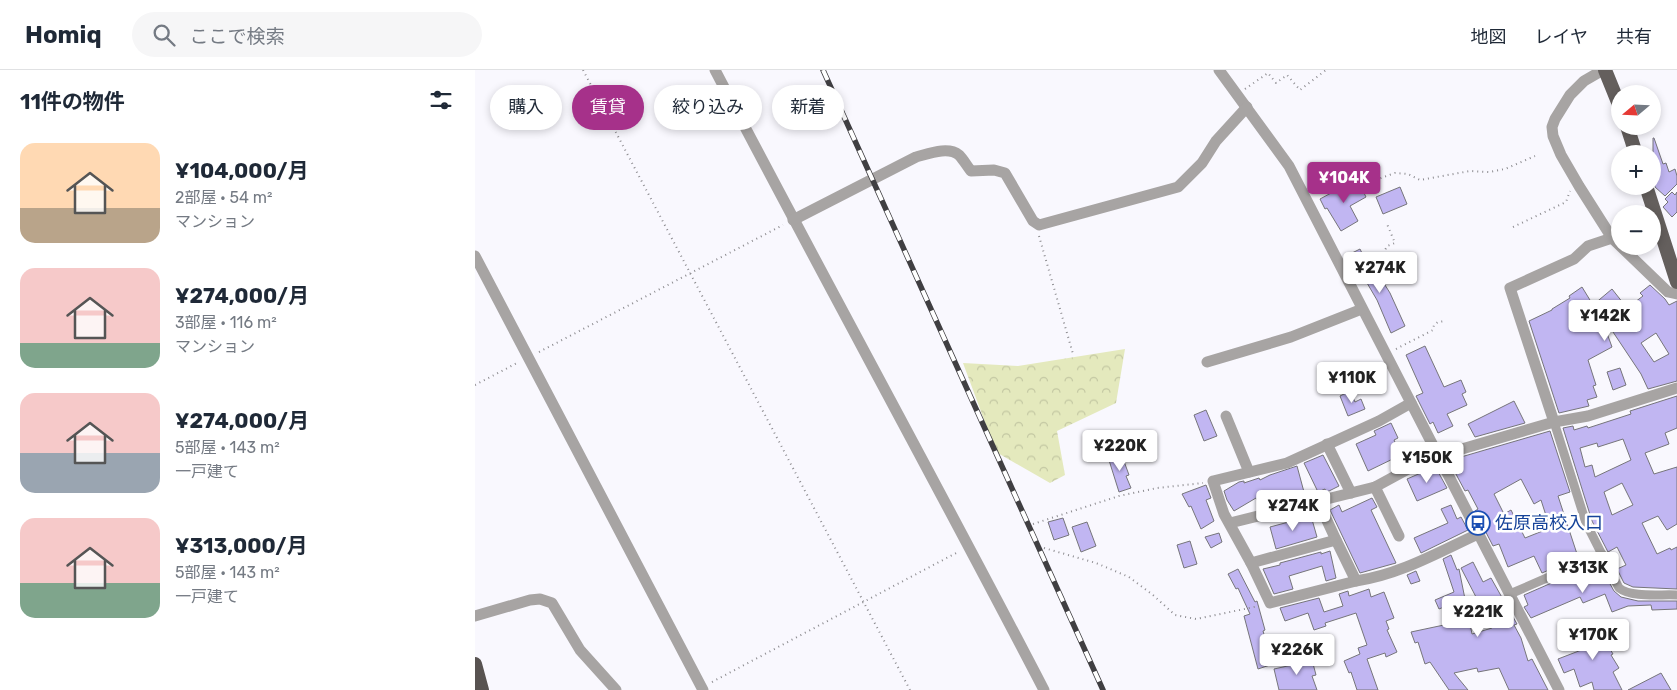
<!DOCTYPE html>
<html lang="ja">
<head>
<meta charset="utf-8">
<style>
	body { margin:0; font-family:Rubik,"Noto Sans JP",sans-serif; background:#f6f6f7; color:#1f2937; height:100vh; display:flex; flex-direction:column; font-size:19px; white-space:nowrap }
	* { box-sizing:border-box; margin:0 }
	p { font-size:16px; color:#747a83 }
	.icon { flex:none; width:28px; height:28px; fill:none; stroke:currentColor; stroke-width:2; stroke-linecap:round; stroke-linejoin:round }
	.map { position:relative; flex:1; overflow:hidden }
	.panel { display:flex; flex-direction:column; background:#fff; width:475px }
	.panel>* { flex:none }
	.banner { position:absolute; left:15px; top:15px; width:475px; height:45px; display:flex; gap:10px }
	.needle { width:32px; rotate:251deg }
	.buttons { position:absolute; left:1136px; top:15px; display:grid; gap:10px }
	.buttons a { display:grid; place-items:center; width:50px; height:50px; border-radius:50%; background:#fff; box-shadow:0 2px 8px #0003; font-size:25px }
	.price { position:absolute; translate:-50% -42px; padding:0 11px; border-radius:5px; background:#fff; color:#222; font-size:16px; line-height:32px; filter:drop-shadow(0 1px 2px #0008) }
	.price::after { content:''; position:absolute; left:50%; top:30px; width:15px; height:11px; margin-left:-8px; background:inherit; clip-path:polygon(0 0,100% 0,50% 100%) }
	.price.on { background:#a6318a; color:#fff }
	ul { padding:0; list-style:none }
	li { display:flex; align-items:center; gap:15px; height:125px; padding:0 20px }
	li span { display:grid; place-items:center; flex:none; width:140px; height:100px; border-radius:15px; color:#555 }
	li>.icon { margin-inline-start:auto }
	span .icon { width:60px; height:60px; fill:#fffc; stroke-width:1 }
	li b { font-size:21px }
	h2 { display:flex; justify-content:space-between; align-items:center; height:60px; padding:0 20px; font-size:21px }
	.tag { padding:0 18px; border-radius:22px; background:#fff; box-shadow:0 2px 8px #0003; font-size:18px; line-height:45px }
	.tag.on { background:#a6318a; color:#fff }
	header { display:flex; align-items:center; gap:30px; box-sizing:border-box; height:70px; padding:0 25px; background:#fff; border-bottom:1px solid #e0e1e3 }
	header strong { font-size:24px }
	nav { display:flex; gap:28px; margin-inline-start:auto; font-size:18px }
	.search { width:350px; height:45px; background:#f6f6f7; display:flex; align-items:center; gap:12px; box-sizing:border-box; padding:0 18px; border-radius:28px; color:#747a83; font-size:19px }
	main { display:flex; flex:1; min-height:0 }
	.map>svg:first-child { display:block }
	.forest { fill:url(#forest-crowns) }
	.building { fill:#c1b6f2; stroke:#76757a; fill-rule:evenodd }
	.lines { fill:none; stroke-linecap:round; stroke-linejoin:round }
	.path { stroke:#8d8c90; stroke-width:2; stroke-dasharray:1 4; stroke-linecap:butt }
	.pedestrian { stroke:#a7a4a3; stroke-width:9 }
	.minor { stroke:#a7a4a3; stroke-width:11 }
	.primary { stroke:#645f5d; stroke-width:14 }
	.trunk { stroke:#585351; stroke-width:14 }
	.rail-casing { stroke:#403f42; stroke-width:5.5 }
	.rail { stroke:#fff; stroke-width:4; stroke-dasharray:11; stroke-linecap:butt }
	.labels { text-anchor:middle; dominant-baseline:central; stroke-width:5; stroke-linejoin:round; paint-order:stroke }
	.transit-label { font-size:18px; fill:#164399; stroke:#fff; text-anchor:start }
</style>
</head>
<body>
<header>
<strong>Homiq</strong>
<div class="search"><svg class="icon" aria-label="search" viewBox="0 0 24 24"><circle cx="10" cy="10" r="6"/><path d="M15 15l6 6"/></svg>ここで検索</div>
<nav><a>地図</a><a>レイヤ</a><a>共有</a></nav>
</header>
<main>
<section class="panel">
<h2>11件の物件<svg class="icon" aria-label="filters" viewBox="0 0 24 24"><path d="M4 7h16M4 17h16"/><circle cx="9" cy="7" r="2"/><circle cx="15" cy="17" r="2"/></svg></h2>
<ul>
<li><span style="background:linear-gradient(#ffd9b3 65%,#b9a48a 0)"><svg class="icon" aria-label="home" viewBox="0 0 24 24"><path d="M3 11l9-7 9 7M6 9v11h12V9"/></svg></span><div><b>¥104,000/月</b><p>2部屋 · 54 m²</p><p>マンション</p></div></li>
<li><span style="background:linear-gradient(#f6c9c9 75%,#7fa58c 0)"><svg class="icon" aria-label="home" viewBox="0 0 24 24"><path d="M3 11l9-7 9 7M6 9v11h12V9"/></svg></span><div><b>¥274,000/月</b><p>3部屋 · 116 m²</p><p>マンション</p></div></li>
<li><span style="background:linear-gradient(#f6c9c9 60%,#9aa5b1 0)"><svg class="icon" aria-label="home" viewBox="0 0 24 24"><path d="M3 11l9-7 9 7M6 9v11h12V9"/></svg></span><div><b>¥274,000/月</b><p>5部屋 · 143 m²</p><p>一戸建て</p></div></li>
<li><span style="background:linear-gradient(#f6c9c9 65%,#7fa58c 0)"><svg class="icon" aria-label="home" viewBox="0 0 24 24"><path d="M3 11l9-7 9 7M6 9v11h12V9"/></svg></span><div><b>¥313,000/月</b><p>5部屋 · 143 m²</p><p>一戸建て</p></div></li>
</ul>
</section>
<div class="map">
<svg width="1202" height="620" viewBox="0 0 1202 620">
	<defs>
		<pattern id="forest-crowns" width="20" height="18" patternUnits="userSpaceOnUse" patternTransform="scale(1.25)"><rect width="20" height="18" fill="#e4e9bd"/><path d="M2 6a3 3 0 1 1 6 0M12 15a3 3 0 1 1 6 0" fill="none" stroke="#c3c7a2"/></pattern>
	</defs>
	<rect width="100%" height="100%" fill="#f9f8fe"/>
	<!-- forest -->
	<path class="forest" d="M650,279L641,333L582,361L590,405L575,413L521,382L488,293L543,296Z"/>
	<!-- building -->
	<g class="building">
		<path d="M1178,68H1179L1188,94L1191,93L1194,102L1200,99L1202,106V114L1190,126L1180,117L1178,106Z"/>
		<path d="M877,108L883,117L885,115L891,127L875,136L883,151L866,161L852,138L850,139L845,129L869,116L867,113Z"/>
		<path d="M925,117L932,134L908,144L901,127Z"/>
		<path d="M1197,122L1200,125L1202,122V142L1197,147L1188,137L1193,132L1190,129Z"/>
		<path d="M885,179L900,210L905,207L915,223L930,256L916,263L902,230L875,184Z"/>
		<path d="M1175,215L1190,229L1194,235L1202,231V311L1173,319L1166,304L1132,253L1129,255L1137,277L1113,290L1121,315L1118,316L1122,327L1112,330L1114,336L1084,343L1054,251L1077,240V239L1095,228L1094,226L1107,217L1118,235L1137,219L1152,238L1168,226L1165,223ZM1181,263L1194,284L1179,292L1166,273Z"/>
		<path d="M950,276L969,317L986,310L991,322L987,324L992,335L972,344L978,356L963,363L958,352L955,354L941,326L948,323L931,285Z"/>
		<path d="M1145,298L1151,315L1138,320L1132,302Z"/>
		<path d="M875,321L880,332L886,329L890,339L873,346L865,326Z"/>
		<path d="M1202,326V358L1190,363L1194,374L1170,383L1179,404L1202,397V454L1192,460L1183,446L1167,453L1182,484L1195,478L1196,480L1202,477V519L1158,517L1149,513L1142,499L1151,495L1142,477L1133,482L1117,451L1088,358L1098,356L1099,360L1112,356L1113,358L1156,344L1155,341ZM1148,369L1156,390L1120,407L1117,395L1110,397L1105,378L1122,373L1123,377ZM1147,413L1158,435L1137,445L1129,422Z"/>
		<path d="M1039,331L1050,353L1000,367L993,354Z"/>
		<path d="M731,340L742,366L729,371L719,345Z"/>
		<path d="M916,353L923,368L919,370L926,385L893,401L881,374L901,365L899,361Z"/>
		<path d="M1075,361L1095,422L1083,426L1103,487L1067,503L1059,486L1033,497L1024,474L1018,476L1000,441L1003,439L993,420L990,421L975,393L986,387ZM1046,409L1059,434L1066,430L1075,458L1050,468L1036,440L1029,444L1019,424Z"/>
		<path d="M646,383L654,405L651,406L656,418L644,422L633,387Z"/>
		<path d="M848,385L864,416L854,421L851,422L850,419L843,422L829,393Z"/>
		<path d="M822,396L829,422L814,431L786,437L781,428L759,441L752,430L749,421L764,412L769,411V413L784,408L785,410L795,405Z"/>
		<path d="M961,398L972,418L942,431L932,409L948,402L949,404Z"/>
		<path d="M731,415L736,428L731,430L739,451L726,459L716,436L714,437L707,424Z"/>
		<path d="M897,428L902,437L896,440L921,493L885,503L855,440L864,435L867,442Z"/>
		<path d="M976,435L982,449L986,447L993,460L946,483L939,468L973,453L966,439Z"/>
		<path d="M836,446L842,467L801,479L795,457Z"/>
		<path d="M588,448L594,465L579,470L573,452Z"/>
		<path d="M612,452L621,476L606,482L597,457Z"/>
		<path d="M744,463L747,472L736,478L730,467Z"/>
		<path d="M715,471L722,494L709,498L702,475Z"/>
		<path d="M855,481L861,508L851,511L847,496L814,506L818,519L799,524L788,499L805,495V493L846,482V484Z"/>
		<path d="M976,485L982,500L984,499L997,564L1017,558L986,498L998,492L1008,512L1016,508L1042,554L1039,555L1046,568L1053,591L1057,589L1073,620H1034L1024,598L1003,602L1002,598L979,603L993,620H974L955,592L950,594L943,572L940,573L936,562L983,552L979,533L964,539L960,530L979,522L968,489Z"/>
		<path d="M1120,494L1125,507L1130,505L1139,521L1146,527L1163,531H1202V539L1177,540L1176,535L1153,536L1137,542L1130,524L1108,533L1105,527L1056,548L1049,537L1053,535L1049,525Z"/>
		<path d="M763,499L780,532L782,531L790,560L788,561L798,594L783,599L769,546L775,544L763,518L761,519L753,504Z"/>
		<path d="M941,501L945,511L936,514L932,505Z"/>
		<path d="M894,519L896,527L909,522L919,548L911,551L914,559L912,560L922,582L911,587L910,583L892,589L903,620H882L876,602L874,603L869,591L885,584L883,578L892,575L881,543L850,553L851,556L839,560L833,543L810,551L805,538L844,528L849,542L868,536L864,524L873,521L874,526Z"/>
		<path d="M1120,551L1130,575L1132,574L1138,584L1136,585L1144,598L1138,602L1147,620H1119L1117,612L1105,617L1099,599L1089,603L1083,589L1109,579L1101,559Z"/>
		<path d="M836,586L841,605L837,606L842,620H804L799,599L817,595L816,591Z"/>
		<path d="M1186,603L1196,620H1153Z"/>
	</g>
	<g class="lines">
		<!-- path -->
		<g class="path">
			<path d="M108,0L435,620"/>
			<path d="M770,19L793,3L801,13L812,5L825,20L851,0"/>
			<path d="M838,117L878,95L889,114L920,103L933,104L945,110L995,101L1014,102L1030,99L1060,86"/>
			<path d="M1038,157L1091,132L1095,121"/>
			<path d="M564,166L598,284"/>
			<path d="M886,209L894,205C896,192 907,188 912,176L920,173L912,154"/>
			<path d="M921,279L958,260L959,255L963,252L970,251"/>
			<path d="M64,282L308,155"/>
			<path d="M0,315L44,292"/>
			<path d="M558,454L644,426L682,418L728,413"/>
			<path d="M569,478L621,493L654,507L678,525L700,545L721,549L784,536"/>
			<path d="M237,612L483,482"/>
		</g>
		<!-- pedestrian -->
		<g class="pedestrian">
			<path d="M1079,352L1111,453L1144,518C1157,528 1185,524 1202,525"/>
			<path d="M1035,524L1127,484"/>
		</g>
		<!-- minor -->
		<g class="minor">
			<path d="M240,0C348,207 461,412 569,620"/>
			<path d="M744,0L814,96L1084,620"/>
			<path d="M1128,0L1109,11L1095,25L1080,49L1077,57L1078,66L1086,85L1104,116L1137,168L1193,222L1202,224"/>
			<path d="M318,150L441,87C453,84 473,76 484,85C488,89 492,96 496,101L519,100L530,103L558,151L564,155L703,117L727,93L741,71L772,37"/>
			<path d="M0,186L228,620"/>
			<path d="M732,292L816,267L887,239"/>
			<path d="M751,346L774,402"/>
			<path d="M1079,352L1035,218L1099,189L1113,176L1137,168"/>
			<path d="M852,374L876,423"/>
			<path d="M900,417L924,466"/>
			<path d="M843,431L861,470L776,493L749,444L738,411L812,393L904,351L936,333"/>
			<path d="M755,453L900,417L935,398L963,386L1079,352L1113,346L1202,318"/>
			<path d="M776,493L795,533L881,511L861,470"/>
			<path d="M881,511C924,505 964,482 1003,464"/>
			<path d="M0,546L55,530L65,529L77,533L105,580L141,620"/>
		</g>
		<!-- primary -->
		<g class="primary">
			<path d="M1130,0L1145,37"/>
			<path d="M1152,56L1161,84"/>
			<path d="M1171,116L1202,212"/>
		</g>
		<!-- trunk -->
		<path class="trunk" d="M0,594L7,620"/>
		<!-- rail casing -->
		<g class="rail-casing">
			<path id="rail" d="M348,0L628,620"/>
		</g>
		<!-- rail -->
		<use href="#rail" class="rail"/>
	</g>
	<!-- icons -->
	<defs>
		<g id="bus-ring" transform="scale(1.25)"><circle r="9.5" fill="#fff" stroke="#1a4fb4" stroke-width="1.5"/><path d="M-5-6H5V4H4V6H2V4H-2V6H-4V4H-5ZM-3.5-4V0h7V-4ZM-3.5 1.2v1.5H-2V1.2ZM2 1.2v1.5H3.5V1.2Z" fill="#1a4fb4"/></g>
	</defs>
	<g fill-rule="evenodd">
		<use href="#bus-ring" x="1003" y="453"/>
	</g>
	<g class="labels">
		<!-- transit labels -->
		<g class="transit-label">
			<text x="1020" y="453">佐原高校入口</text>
		</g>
	</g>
</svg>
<div class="buttons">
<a><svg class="needle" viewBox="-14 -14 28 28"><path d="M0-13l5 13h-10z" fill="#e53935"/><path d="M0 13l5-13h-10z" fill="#747a83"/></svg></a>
<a>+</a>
<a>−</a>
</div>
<b class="price on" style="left:869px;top:134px">¥104K</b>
<b class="price" style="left:905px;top:224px">¥274K</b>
<b class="price" style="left:1130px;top:272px">¥142K</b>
<b class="price" style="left:877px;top:334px">¥110K</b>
<b class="price" style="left:645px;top:402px">¥220K</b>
<b class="price" style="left:952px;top:414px">¥150K</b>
<b class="price" style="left:818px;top:462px">¥274K</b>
<b class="price" style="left:1108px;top:524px">¥313K</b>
<b class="price" style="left:1003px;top:568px">¥221K</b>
<b class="price" style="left:1118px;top:591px">¥170K</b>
<b class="price" style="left:822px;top:606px">¥226K</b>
<div class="banner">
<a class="tag">購入</a>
<a class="tag on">賃貸</a>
<a class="tag">絞り込み</a>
<a class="tag">新着</a>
</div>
</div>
</main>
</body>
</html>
